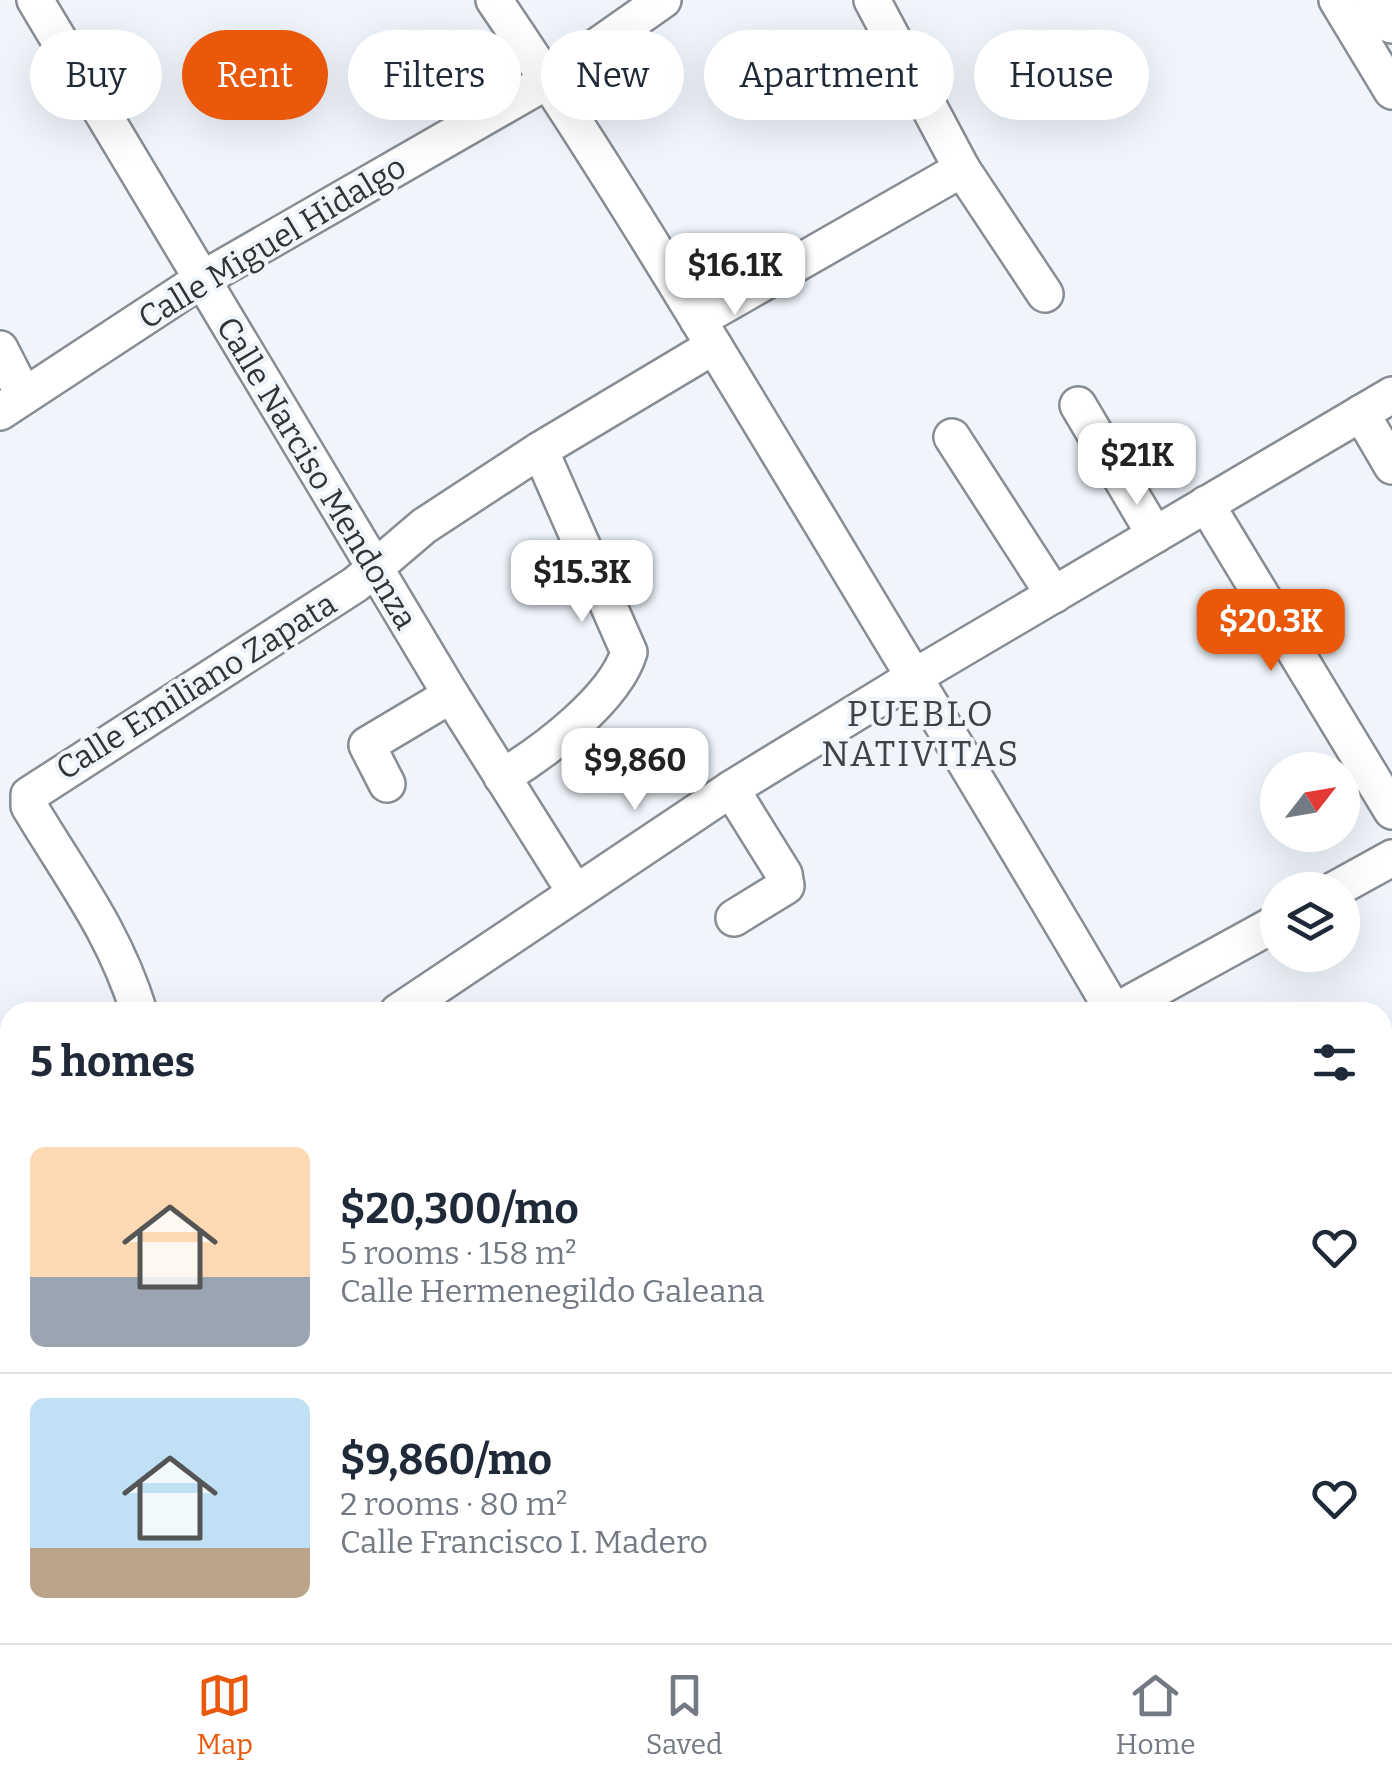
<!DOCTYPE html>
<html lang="en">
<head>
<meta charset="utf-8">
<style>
	body { margin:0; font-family:Bitter,serif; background:#f6f6f7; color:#1f2937; height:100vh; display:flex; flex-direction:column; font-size:38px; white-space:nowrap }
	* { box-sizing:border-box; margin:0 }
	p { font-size:32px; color:#747a83 }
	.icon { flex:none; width:55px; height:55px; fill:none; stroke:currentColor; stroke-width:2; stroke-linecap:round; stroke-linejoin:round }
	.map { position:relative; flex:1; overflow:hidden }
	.sheet { position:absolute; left:0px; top:1002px; width:1392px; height:642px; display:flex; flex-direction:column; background:#fff; border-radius:30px 30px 0 0; box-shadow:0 10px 40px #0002 }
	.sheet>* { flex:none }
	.hud { position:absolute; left:30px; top:30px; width:1332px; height:90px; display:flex; gap:20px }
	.needle { width:65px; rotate:59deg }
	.fabs { position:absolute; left:1260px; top:752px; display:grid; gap:20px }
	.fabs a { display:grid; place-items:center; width:100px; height:100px; border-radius:50%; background:#fff; box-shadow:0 10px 40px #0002; font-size:50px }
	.price { position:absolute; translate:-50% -85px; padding:0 22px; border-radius:20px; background:#fff; color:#222; font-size:32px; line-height:65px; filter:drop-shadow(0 2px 5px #0008) }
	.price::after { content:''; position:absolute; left:50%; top:60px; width:30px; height:22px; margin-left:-15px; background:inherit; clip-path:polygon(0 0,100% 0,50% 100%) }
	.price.active { background:#ea580c; color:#fff }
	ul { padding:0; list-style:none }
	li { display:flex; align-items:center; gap:30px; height:250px; padding:0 30px }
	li+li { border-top:2px solid #e0e1e3 }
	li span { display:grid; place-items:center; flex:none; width:280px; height:200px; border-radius:15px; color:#555 }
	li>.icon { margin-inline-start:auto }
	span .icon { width:120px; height:120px; fill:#fffc; stroke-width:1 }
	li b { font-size:42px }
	h2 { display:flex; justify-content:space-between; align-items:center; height:120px; padding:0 30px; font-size:42px }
	.pill { padding:0 35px; border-radius:45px; background:#fff; box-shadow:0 10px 40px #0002; font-size:35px; line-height:90px }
	.pill.active { background:#ea580c; color:#fff }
	.tab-bar { display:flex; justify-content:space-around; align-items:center; height:140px; border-top:2px solid #e0e1e3; background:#fff; font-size:28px; color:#747a83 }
	.tab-bar a { display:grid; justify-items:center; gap:5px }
	.tab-bar .active { color:#ea580c }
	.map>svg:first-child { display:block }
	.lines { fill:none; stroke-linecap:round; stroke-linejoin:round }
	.minor-casing { stroke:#878d92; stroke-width:40 }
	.major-casing { stroke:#878d92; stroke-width:50 }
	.minor { stroke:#fff; stroke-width:35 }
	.major { stroke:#fff; stroke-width:45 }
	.labels { text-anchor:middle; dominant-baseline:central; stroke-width:8; stroke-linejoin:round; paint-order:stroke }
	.street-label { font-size:32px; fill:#313335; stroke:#eff5fb }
	.neighbourhood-label { font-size:35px; letter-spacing:2.5px; fill:#3e4348; stroke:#eff5fb }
</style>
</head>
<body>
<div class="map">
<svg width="1392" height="1643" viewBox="0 0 1392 1643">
	<rect width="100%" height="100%" fill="#eff5fb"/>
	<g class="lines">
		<!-- minor casing -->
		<g class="minor-casing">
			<g id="minor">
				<path d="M35,0L451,695L575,892"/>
				<path d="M494,0C610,171 716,349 823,526C920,688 1019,849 1114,1012"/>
				<path d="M872,0L962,169L1045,294"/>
				<path d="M1337,0L1392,91"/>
				<path d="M698,320L962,169"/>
				<path d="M0,349L24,396"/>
				<path d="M1078,405L1155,535"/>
				<path d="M0,412L201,280L549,80L663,0"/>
				<path d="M1361,413L1392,466"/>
				<path d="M952,437L1054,595"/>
				<path d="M1206,504L1392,811"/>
				<path d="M502,777C544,752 615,699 629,652L540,450"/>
				<path d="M387,784L367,745L451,695"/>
				<path d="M731,789L784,874L786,886L734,918"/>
				<path d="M1334,890L1392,858"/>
				<path d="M139,1012C114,931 72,878 29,806V795L356,584L424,526L540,450L714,346"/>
				<path d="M398,1012L731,789L914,677L1392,395"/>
				<path d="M1114,1012L1278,922"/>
				<path d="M0,1090L10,1086"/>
				<path d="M1382,1474L1392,1470"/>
				<path d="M0,1630L4,1643"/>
				<path d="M514,1635L515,1643"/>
				<path d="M692,1635L697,1643"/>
				<path d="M1250,1635L1254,1643"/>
				<path d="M250,1643V1635"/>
				<path d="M893,1643L944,1635"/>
			</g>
		</g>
		<!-- major casing -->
		<g class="major-casing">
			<path id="major" d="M1380,0L1392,20"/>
		</g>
		<!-- minor -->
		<use href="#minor" class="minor"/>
		<!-- major -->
		<use href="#major" class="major"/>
	</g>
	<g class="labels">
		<!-- street labels -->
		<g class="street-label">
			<text transform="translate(272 242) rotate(-31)">Calle Miguel Hidalgo</text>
			<text transform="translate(317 473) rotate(59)">Calle Narciso Mendonza</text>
			<text transform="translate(196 686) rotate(-32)">Calle Emiliano Zapata</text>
		</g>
		<!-- neighbourhood labels -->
		<g class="neighbourhood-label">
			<text x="921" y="714">PUEBLO<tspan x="921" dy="40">NATIVITAS</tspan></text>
		</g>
	</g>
</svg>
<div class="fabs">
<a><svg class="needle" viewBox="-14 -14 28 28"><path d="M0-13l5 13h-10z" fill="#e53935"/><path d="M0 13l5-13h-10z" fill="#747a83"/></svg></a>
<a><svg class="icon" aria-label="layers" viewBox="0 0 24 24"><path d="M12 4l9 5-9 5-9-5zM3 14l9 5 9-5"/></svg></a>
</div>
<b class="price" style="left:735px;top:318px">$16.1K</b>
<b class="price" style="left:1137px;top:508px">$21K</b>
<b class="price" style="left:582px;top:625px">$15.3K</b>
<b class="price active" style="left:1271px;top:674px">$20.3K</b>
<b class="price" style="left:635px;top:813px">$9,860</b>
<div class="hud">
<a class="pill">Buy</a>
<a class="pill active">Rent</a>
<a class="pill">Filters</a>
<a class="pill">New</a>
<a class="pill">Apartment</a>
<a class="pill">House</a>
</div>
<section class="sheet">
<h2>5 homes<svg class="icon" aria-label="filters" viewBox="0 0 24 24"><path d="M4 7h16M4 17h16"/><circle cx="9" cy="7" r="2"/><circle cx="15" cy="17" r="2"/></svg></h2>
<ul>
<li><span style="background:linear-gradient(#ffd9b3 65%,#9aa5b1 0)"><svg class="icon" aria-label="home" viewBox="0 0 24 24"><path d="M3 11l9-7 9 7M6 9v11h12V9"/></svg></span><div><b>$20,300/mo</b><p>5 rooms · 158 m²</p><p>Calle Hermenegildo Galeana</p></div><svg class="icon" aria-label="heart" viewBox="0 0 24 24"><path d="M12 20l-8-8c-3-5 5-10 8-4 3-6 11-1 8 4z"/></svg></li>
<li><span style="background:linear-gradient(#bfe0f5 75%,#b9a48a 0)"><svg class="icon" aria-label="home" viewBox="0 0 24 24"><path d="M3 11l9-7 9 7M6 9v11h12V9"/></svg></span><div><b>$9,860/mo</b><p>2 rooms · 80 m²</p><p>Calle Francisco I. Madero</p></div><svg class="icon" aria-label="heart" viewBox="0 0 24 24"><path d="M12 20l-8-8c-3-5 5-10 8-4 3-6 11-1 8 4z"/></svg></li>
</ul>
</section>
</div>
<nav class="tab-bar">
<a class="active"><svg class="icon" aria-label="map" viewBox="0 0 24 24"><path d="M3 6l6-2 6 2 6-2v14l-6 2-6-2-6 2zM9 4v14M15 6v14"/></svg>Map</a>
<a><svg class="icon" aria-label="saved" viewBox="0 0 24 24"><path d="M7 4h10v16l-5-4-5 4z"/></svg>Saved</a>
<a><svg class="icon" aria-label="home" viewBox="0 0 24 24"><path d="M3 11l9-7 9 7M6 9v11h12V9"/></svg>Home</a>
</nav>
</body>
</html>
